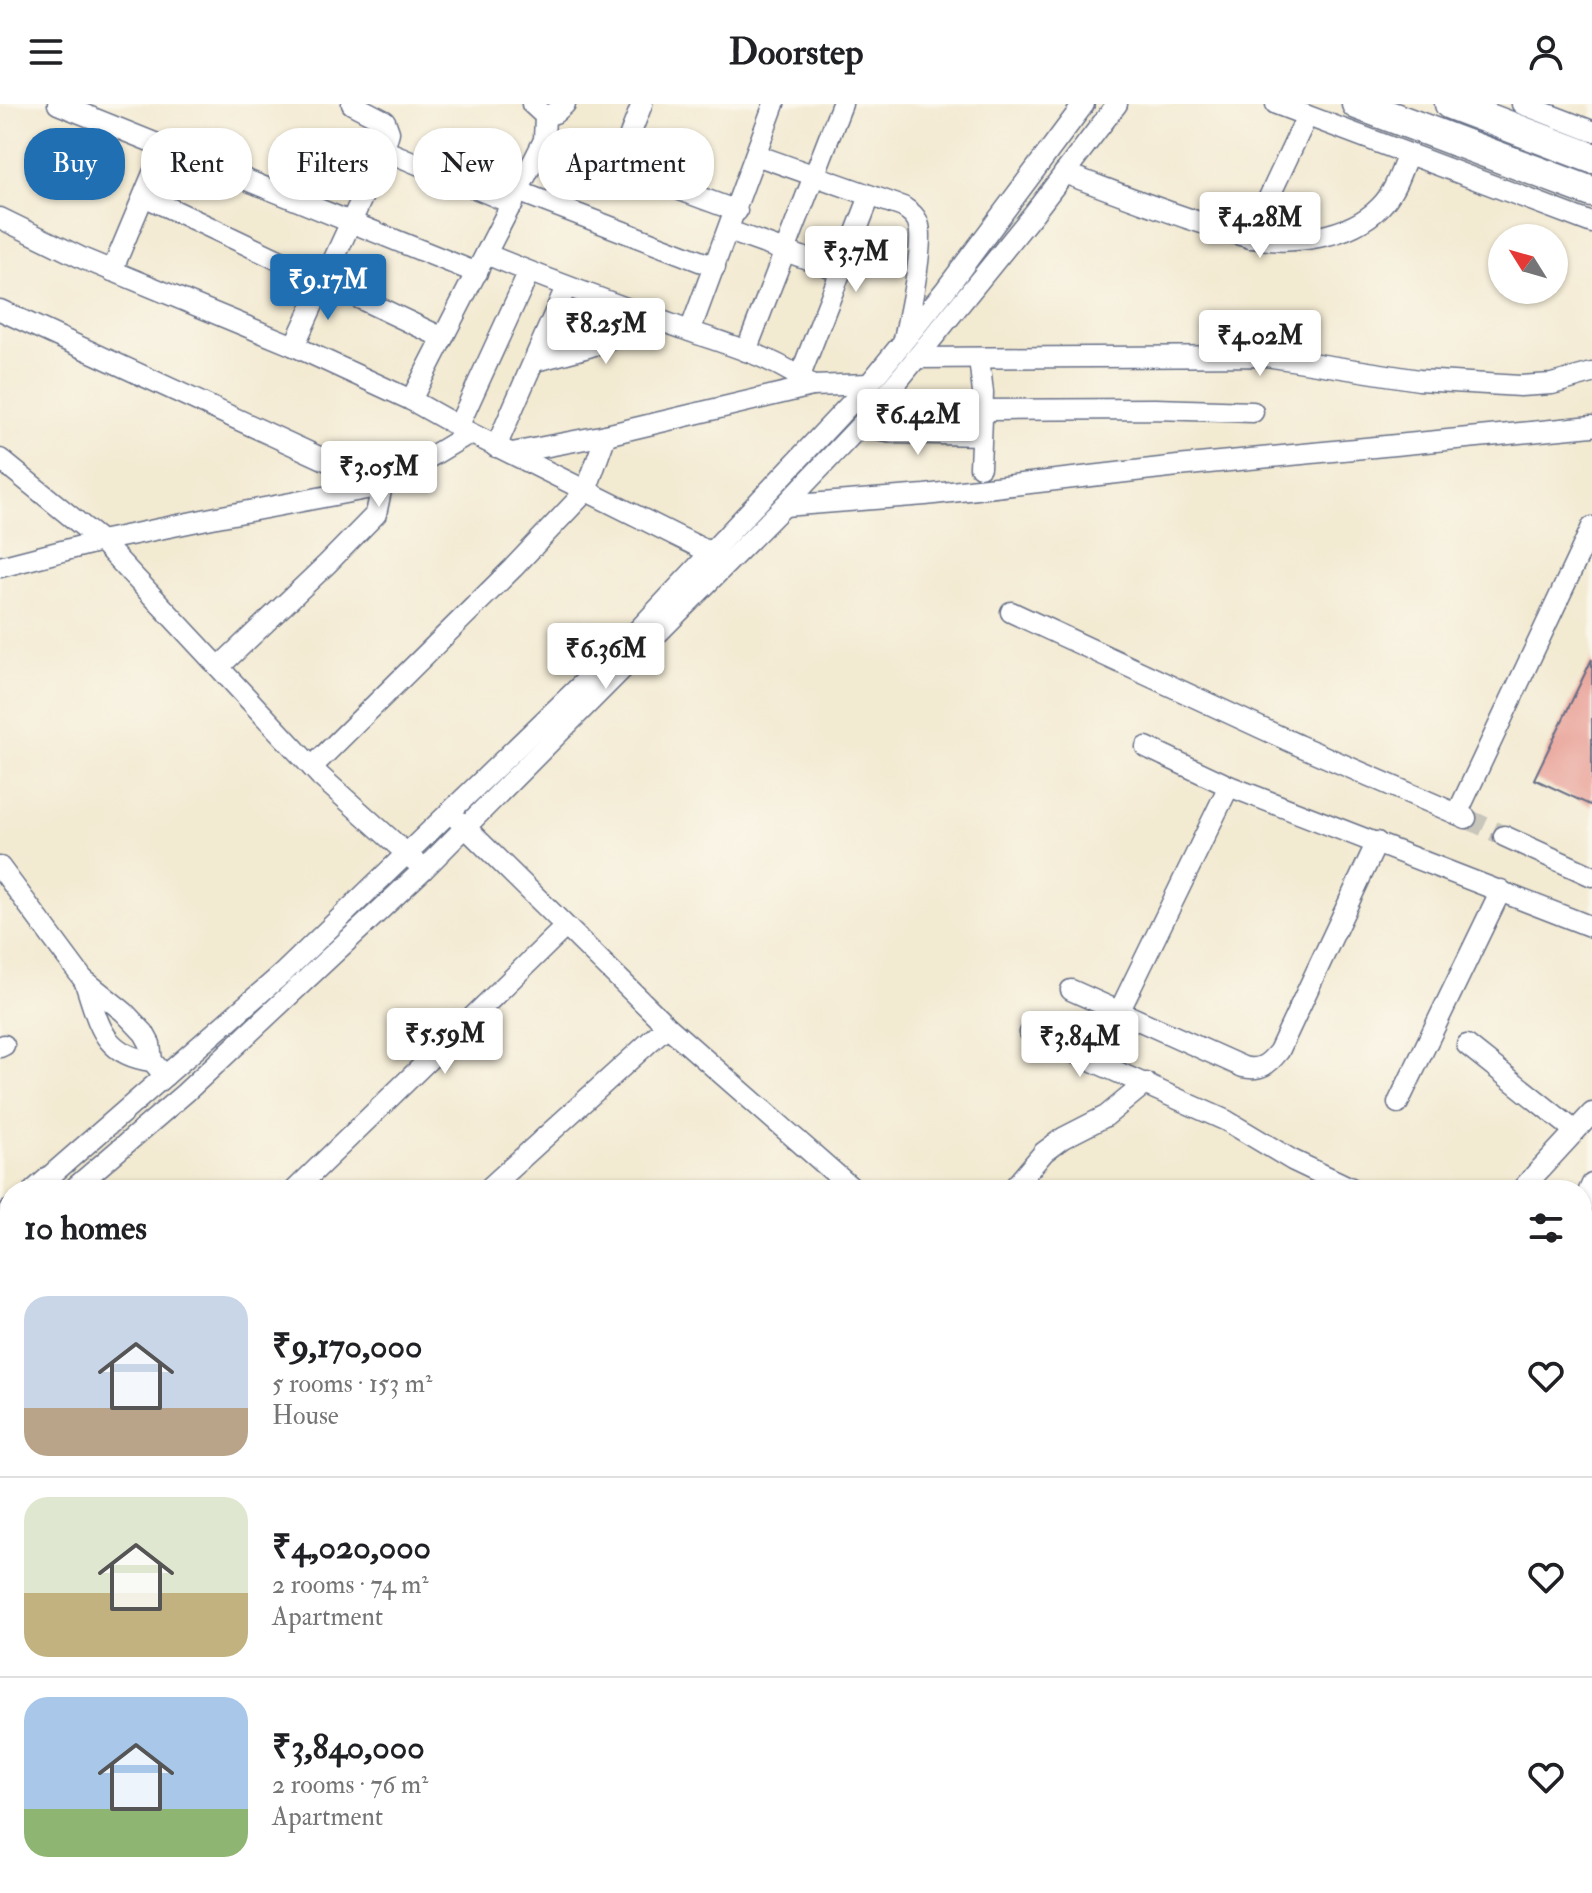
<!DOCTYPE html>
<html lang="en">
<head>
<meta charset="utf-8">
<style>
	body { margin:0; font-family:"IM FELL Double Pica",serif; background:#f2f2f2; color:#202124; height:100vh; display:flex; flex-direction:column; font-size:30px; white-space:nowrap }
	* { box-sizing:border-box; margin:0 }
	p { font-size:26px; color:#757577 }
	.icon { flex:none; width:44px; height:44px; fill:none; stroke:currentColor; stroke-width:2; stroke-linecap:round; stroke-linejoin:round }
	.map { position:relative; flex:1; overflow:hidden }
	.sheet { position:absolute; left:0px; top:1076px; width:1592px; height:714px; display:flex; flex-direction:column; background:#fff; border-radius:32px 32px 0 0; box-shadow:0 2px 6px #0004 }
	.sheet>* { flex:none }
	.banner { position:absolute; left:24px; top:24px; width:800px; height:72px; display:flex; gap:16px }
	.needle { width:52px; rotate:307deg }
	.fabs { position:absolute; left:1488px; top:120px; display:grid; gap:16px }
	.fabs a { display:grid; place-items:center; width:80px; height:80px; border-radius:50%; background:#fff; box-shadow:0 2px 6px #0004; font-size:40px }
	.price { position:absolute; translate:-50% -68px; padding:0 18px; border-radius:8px; background:#fff; color:#222; font-size:26px; line-height:52px; filter:drop-shadow(0 2px 4px #0008) }
	.price::after { content:''; position:absolute; left:50%; top:48px; width:24px; height:18px; margin-left:-12px; background:inherit; clip-path:polygon(0 0,100% 0,50% 100%) }
	.price.on { background:#1f6fb2; color:#fff }
	ul { padding:0; list-style:none }
	li { display:flex; align-items:center; gap:24px; height:200px; padding:0 24px }
	li+li { border-top:2px solid #e0e0e0 }
	li span { display:grid; place-items:center; flex:none; width:224px; height:160px; border-radius:24px; color:#555 }
	li>.icon { margin-inline-start:auto }
	span .icon { width:96px; height:96px; fill:#fffc; stroke-width:1 }
	li b { font-size:34px }
	h2 { display:flex; justify-content:space-between; align-items:center; height:96px; padding:0 24px; font-size:34px }
	.tag { padding:0 28px; border-radius:32px; background:#fff; box-shadow:0 2px 6px #0004; font-size:28px; line-height:72px }
	.tag.on { background:#1f6fb2; color:#fff }
	header { display:flex; justify-content:space-between; align-items:center; height:104px; padding:0 24px; background:#fff; font-size:36px; font-weight:700 }
	.map>svg:first-child { display:block }
	.building { fill:#e9a39a }
	.lines { fill:none; stroke-linecap:round; stroke-linejoin:round }
	.minor-tunnel { stroke:#c8c5bb; stroke-width:20; stroke-dasharray:20 10; stroke-linecap:butt }
	.minor-casing { stroke:#677087; stroke-width:23 }
	.highway-casing { stroke:#677087; stroke-width:33 }
	.minor { stroke:#fff; stroke-width:20 }
	.highway { stroke:#fff; stroke-width:30 }
</style>
</head>
<body>
<header><svg class="icon" aria-label="menu" viewBox="0 0 24 24"><path d="M4 6h16M4 12h16M4 18h16"/></svg>Doorstep<svg class="icon" aria-label="person" viewBox="0 0 24 24"><circle cx="12" cy="8" r="4"/><path d="M4 21q1-7 8-7t8 7"/></svg></header>
<div class="map">
<svg width="1592" height="1789" viewBox="0 0 1592 1789">
	<rect width="100%" height="100%" fill="#fbf7ec"/>
	<filter id="ink" filterUnits="userSpaceOnUse"><feTurbulence type="fractalNoise" baseFrequency=".0125" numOctaves="2"/><feDisplacementMap in="SourceGraphic" scale="16" xChannelSelector="R" yChannelSelector="G"/><feConvolveMatrix kernelMatrix="1 2 1 2 8 2 1 2 1" color-interpolation-filters="sRGB"/></filter>
	<filter id="wash" filterUnits="userSpaceOnUse"><feTurbulence type="fractalNoise" baseFrequency=".006" numOctaves="4" result="noise"/><feDisplacementMap in="SourceGraphic" scale="32" xChannelSelector="R" yChannelSelector="G"/><feGaussianBlur stdDeviation="1.8" result="paint"/><feColorMatrix in="noise" values="0 0 0 0 0 0 0 0 0 0 0 0 0 0 0 0 0 1.4 0 .05"/><feComposite in="paint" operator="in"/></filter>
	<g filter="url(#wash)">
		<rect width="100%" height="100%" fill="#f3ead2"/>
		<g id="blocks">
			<!-- building -->
			<path class="building" d="M1592,555V702L1534,675Z"/>
		</g>
	</g>
	<g filter="url(#ink)">
		<use href="#blocks" fill-opacity="0" stroke="#677087" stroke-width="2"/>
		<g class="lines">
			<!-- minor-tunnel -->
			<path class="minor-tunnel" d="M1466,714L1504,732"/>
			<!-- minor casing -->
			<g class="minor-casing">
				<g id="minor">
					<path d="M58,0L477,169"/>
					<path d="M1276,0L1592,119"/>
					<path d="M1522,0L1592,27"/>
					<path d="M545,12L555,9L565,0"/>
					<path d="M544,36L737,107"/>
					<path d="M384,46L513,100"/>
					<path d="M756,51L903,103C910,108 917,112 919,122C924,141 909,212 904,235"/>
					<path d="M617,64L642,0"/>
					<path d="M1064,69C1110,86 1155,104 1202,119C1217,123 1233,130 1248,133C1290,142 1350,134 1380,103C1395,88 1400,69 1408,50"/>
					<path d="M520,88L715,163"/>
					<path d="M144,92L443,234"/>
					<path d="M0,114L84,155L294,242L411,296L470,329"/>
					<path d="M729,127L841,167"/>
					<path d="M1250,134L1307,12"/>
					<path d="M486,150C555,179 625,204 695,229C735,243 778,255 812,282"/>
					<path d="M112,167L164,43"/>
					<path d="M0,206L382,382L376,410L327,460L219,563"/>
					<path d="M690,227L774,0"/>
					<path d="M294,242L384,46L389,28L385,17L352,0"/>
					<path d="M746,247L842,0"/>
					<path d="M916,254L1266,252L1419,276L1520,282L1552,280L1592,269"/>
					<path d="M979,254L983,289L980,363"/>
					<path d="M535,257C580,246 616,237 656,214"/>
					<path d="M800,272L870,92"/>
					<path d="M411,296L538,48L544,36L545,12L532,0"/>
					<path d="M983,306L1155,305L1253,308"/>
					<path d="M860,322L897,329L980,331"/>
					<path d="M458,323L529,168"/>
					<path d="M496,343L566,183"/>
					<path d="M512,349L606,331L812,282L869,280"/>
					<path d="M0,355L101,437L321,673L416,758"/>
					<path d="M784,402L925,391L1178,362L1592,322"/>
					<path d="M0,463L101,437L217,413L382,382L470,329L719,453"/>
					<path d="M1011,508L1298,641L1466,714"/>
					<path d="M1146,643L1229,682L1592,823"/>
					<path d="M312,663L513,464L586,387L606,331"/>
					<path d="M1457,710L1592,423"/>
					<path d="M458,716L667,922L854,1086"/>
					<path d="M1504,732L1592,772"/>
					<path d="M0,763L83,875L124,908L144,929L150,940L152,957L165,972"/>
					<path d="M84,876C99,918 101,951 152,957"/>
					<path d="M1071,886L1243,963C1260,967 1268,961 1279,947L1377,738"/>
					<path d="M1119,908L1229,682"/>
					<path d="M1030,929L1227,1017L1292,1056L1355,1086"/>
					<path d="M1467,941L1575,1027"/>
					<path d="M0,943L4,941"/>
					<path d="M1398,999L1501,786"/>
					<path d="M34,1086L282,870L638,526L869,280L946,185L1084,0"/>
					<path d="M72,1086L185,989L424,765L784,402L860,322L901,273L1034,109L1117,0"/>
					<path d="M295,1086L564,824"/>
					<path d="M487,1086L667,922"/>
					<path d="M1012,1086L1044,1048L1063,1034L1106,1012L1146,979"/>
					<path d="M1521,1086L1592,1009"/>
					<path d="M1582,1102L1592,1080"/>
					<path d="M0,1114L10,1106"/>
					<path d="M0,1145L10,1137"/>
					<path d="M0,1355L10,1346"/>
					<path d="M0,1542L10,1532"/>
					<path d="M0,1560L10,1559"/>
					<path d="M0,1705L10,1704"/>
					<path d="M557,1780L560,1789"/>
					<path d="M796,1780L797,1789"/>
					<path d="M1531,1780L1548,1789"/>
					<path d="M965,1782L986,1789"/>
					<path d="M230,1789L231,1780"/>
					<path d="M407,1789L520,1780"/>
					<path d="M616,1789L633,1780"/>
					<path d="M853,1789L858,1780"/>
					<path d="M1126,1789L1130,1780"/>
					<path d="M1267,1789L1271,1780"/>
				</g>
			</g>
			<!-- highway casing -->
			<g class="highway-casing">
				<g id="highway">
					<path d="M1357,0L1592,88"/>
					<path d="M1450,0L1592,54"/>
				</g>
			</g>
			<!-- minor -->
			<use href="#minor" class="minor"/>
			<!-- highway -->
			<use href="#highway" class="highway"/>
		</g>
	</g>
</svg>
<div class="fabs">
<a><svg class="needle" viewBox="-14 -14 28 28"><path d="M0-13l5 13h-10z" fill="#e53935"/><path d="M0 13l5-13h-10z" fill="#757577"/></svg></a>
</div>
<b class="price" style="left:1260px;top:156px">₹4.28M</b>
<b class="price" style="left:856px;top:190px">₹3.7M</b>
<b class="price on" style="left:328px;top:218px">₹9.17M</b>
<b class="price" style="left:606px;top:262px">₹8.25M</b>
<b class="price" style="left:1260px;top:274px">₹4.02M</b>
<b class="price" style="left:918px;top:353px">₹6.42M</b>
<b class="price" style="left:379px;top:405px">₹3.05M</b>
<b class="price" style="left:606px;top:587px">₹6.36M</b>
<b class="price" style="left:445px;top:972px">₹5.59M</b>
<b class="price" style="left:1080px;top:975px">₹3.84M</b>
<div class="banner">
<a class="tag on">Buy</a>
<a class="tag">Rent</a>
<a class="tag">Filters</a>
<a class="tag">New</a>
<a class="tag">Apartment</a>
</div>
<section class="sheet">
<h2>10 homes<svg class="icon" aria-label="filters" viewBox="0 0 24 24"><path d="M4 7h16M4 17h16"/><circle cx="9" cy="7" r="2"/><circle cx="15" cy="17" r="2"/></svg></h2>
<ul>
<li><span style="background:linear-gradient(#c9d6e8 70%,#b9a48a 0)"><svg class="icon" aria-label="home" viewBox="0 0 24 24"><path d="M3 11l9-7 9 7M6 9v11h12V9"/></svg></span><div><b>₹9,170,000</b><p>5 rooms · 153 m²</p><p>House</p></div><svg class="icon" aria-label="heart" viewBox="0 0 24 24"><path d="M12 20l-8-8c-3-5 5-10 8-4 3-6 11-1 8 4z"/></svg></li>
<li><span style="background:linear-gradient(#dfe7d0 60%,#c2b280 0)"><svg class="icon" aria-label="home" viewBox="0 0 24 24"><path d="M3 11l9-7 9 7M6 9v11h12V9"/></svg></span><div><b>₹4,020,000</b><p>2 rooms · 74 m²</p><p>Apartment</p></div><svg class="icon" aria-label="heart" viewBox="0 0 24 24"><path d="M12 20l-8-8c-3-5 5-10 8-4 3-6 11-1 8 4z"/></svg></li>
<li><span style="background:linear-gradient(#a9c7e8 70%,#8fb573 0)"><svg class="icon" aria-label="home" viewBox="0 0 24 24"><path d="M3 11l9-7 9 7M6 9v11h12V9"/></svg></span><div><b>₹3,840,000</b><p>2 rooms · 76 m²</p><p>Apartment</p></div><svg class="icon" aria-label="heart" viewBox="0 0 24 24"><path d="M12 20l-8-8c-3-5 5-10 8-4 3-6 11-1 8 4z"/></svg></li>
</ul>
</section>
</div>
</body>
</html>
